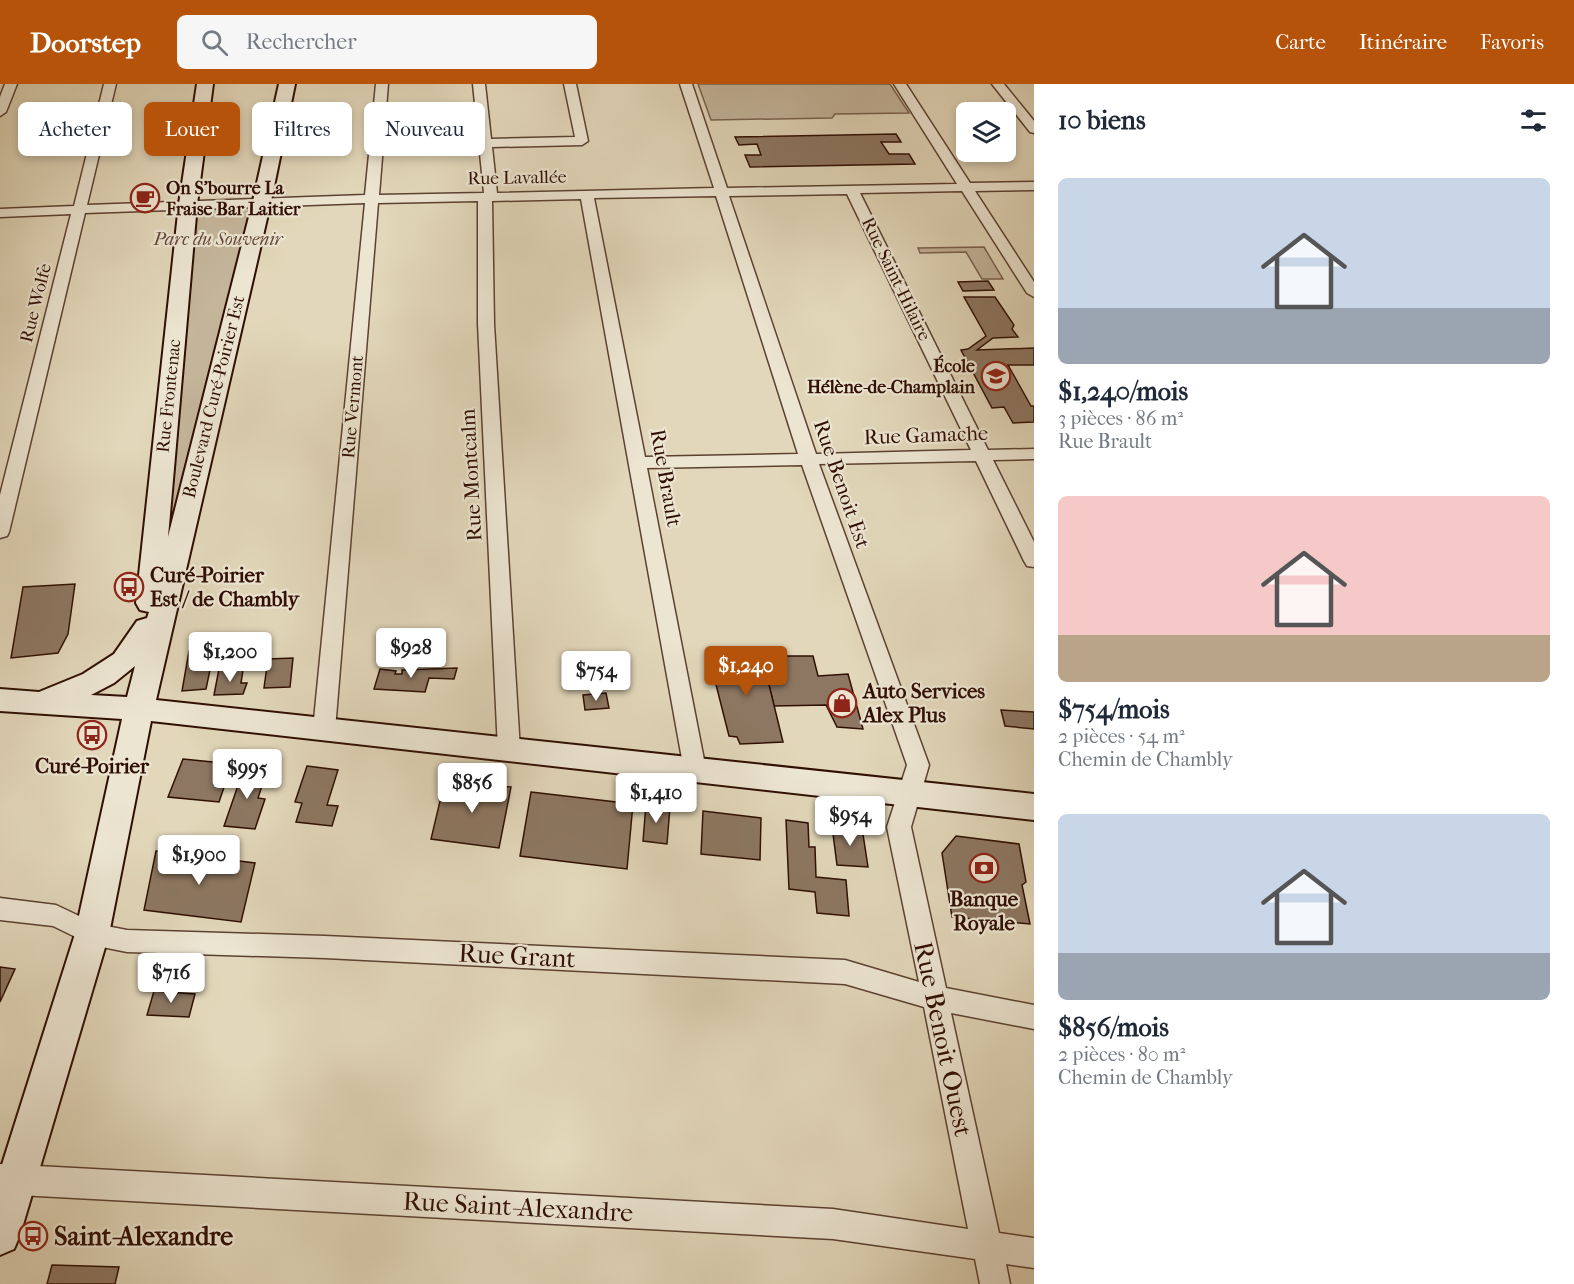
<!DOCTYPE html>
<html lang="fr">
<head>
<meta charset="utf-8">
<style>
	body { margin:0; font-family:"IM FELL French Canon",serif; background:#f6f6f7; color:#1f2937; height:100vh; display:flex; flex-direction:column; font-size:22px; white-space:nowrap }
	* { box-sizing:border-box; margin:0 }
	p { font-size:20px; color:#747a83 }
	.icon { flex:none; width:33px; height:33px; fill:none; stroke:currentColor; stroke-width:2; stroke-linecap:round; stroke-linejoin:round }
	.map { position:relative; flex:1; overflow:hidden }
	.side { display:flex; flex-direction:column; background:#fff; width:540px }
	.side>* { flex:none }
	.guide { position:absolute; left:18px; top:18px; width:570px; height:54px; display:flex; gap:12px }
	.controls { position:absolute; left:956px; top:18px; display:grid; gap:12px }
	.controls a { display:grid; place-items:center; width:60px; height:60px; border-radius:9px; background:#fff; box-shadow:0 3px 9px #0003; font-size:30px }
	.price { position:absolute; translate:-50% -51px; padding:0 14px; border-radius:6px; background:#fff; color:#222; font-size:20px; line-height:39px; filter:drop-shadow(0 2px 3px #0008) }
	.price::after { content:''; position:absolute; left:50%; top:36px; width:18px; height:14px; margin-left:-9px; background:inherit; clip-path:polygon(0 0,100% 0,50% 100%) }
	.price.selected { background:#b45309; color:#fff }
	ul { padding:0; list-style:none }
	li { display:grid; align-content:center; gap:12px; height:318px; padding:0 24px }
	li span { display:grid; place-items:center; height:186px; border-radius:9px; color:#555 }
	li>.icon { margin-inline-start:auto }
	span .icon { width:108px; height:108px; fill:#fffc; stroke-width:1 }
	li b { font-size:26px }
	h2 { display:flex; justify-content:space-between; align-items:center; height:72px; padding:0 24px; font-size:26px }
	.pill { padding:0 21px; border-radius:9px; background:#fff; box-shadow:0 3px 9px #0003; font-size:21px; line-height:54px }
	.pill.selected { background:#b45309; color:#fff }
	header { display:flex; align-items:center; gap:36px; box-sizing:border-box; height:84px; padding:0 30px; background:#b45309; color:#fff }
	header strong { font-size:28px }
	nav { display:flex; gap:33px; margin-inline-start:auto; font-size:21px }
	.search { width:420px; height:54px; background:#f6f6f7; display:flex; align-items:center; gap:15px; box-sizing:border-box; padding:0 21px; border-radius:9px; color:#747a83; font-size:22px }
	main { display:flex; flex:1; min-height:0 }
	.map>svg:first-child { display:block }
	.green { fill:#c4b59b; stroke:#7a624f; stroke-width:1.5 }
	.building { fill:#8d7762; stroke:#300f03; stroke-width:1.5 }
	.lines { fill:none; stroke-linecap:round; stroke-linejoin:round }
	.street-casing { stroke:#5c4131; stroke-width:3 }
	.secondary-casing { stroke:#300f03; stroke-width:4 }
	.street { fill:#ece5d2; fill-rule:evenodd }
	.secondary { fill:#ece5d2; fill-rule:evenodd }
	.labels { text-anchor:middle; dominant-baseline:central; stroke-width:4.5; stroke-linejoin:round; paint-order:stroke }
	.far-street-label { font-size:18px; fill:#300f03; stroke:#ece5d2 }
	.far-poi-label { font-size:18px; font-weight:bold; fill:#300f03; stroke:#ece5d2; text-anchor:start }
	.far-park-label { font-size:18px; font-style:italic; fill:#644938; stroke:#ece5d2 }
	.street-label { font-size:21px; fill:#300f03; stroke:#ece5d2 }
	.poi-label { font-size:21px; font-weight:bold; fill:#300f03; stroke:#ece5d2; text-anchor:start }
	.near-street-label { font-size:26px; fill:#300f03; stroke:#ece5d2 }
	.near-poi-label { font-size:26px; font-weight:bold; fill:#300f03; stroke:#ece5d2; text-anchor:start }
</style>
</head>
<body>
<header>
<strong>Doorstep</strong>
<div class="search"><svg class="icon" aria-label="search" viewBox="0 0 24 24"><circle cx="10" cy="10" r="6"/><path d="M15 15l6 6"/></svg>Rechercher</div>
<nav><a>Carte</a><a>Itinéraire</a><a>Favoris</a></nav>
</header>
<main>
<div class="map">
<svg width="1034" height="1200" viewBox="0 0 1034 1200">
	<rect width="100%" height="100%" fill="#e2d7ba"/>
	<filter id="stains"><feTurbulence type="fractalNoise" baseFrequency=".00333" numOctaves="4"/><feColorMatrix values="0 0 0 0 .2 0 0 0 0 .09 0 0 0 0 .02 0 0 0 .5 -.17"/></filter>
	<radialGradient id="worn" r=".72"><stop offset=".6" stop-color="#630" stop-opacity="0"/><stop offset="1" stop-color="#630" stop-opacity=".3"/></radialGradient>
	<!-- green -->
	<g class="green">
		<path d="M698,0H890L909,29L835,30L832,34L711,36Z"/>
		<path d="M262,117L139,625L188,120Z"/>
		<path d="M984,163L1003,195H982L966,168L920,169L918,164Z"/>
	</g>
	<!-- building -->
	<g class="building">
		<path d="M896,50L901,58H881L889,70H909L915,80L750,83L745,71H761L757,60L739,61L735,53Z"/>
		<path d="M151,102L148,112L137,113L140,103Z"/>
		<path d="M988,197L994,206L963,207L958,198Z"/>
		<path d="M964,213H995L1014,241L1012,245L1018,253L993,254L977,266L1034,264V281H1008L1031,322H1034V338L1013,339L1004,323L992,324L961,266L968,265L986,252Z"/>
		<path d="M75,500L68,550L58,569L11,574L23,503Z"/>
		<path d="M189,567H214L206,605L182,607Z"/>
		<path d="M782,567L785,572H813L818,592L848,590L863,645L837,643L826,621L774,622L761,568Z"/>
		<path d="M761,568L783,658L740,660L737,653L729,652L708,569Z"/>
		<path d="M293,574L290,603L264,604L268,575Z"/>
		<path d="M457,584L454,595L429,594L425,608L374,605L380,585L396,587L395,590H402V586Z"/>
		<path d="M219,585L243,586L241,599H247L243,610L214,611Z"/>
		<path d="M606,609L609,624L585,626L583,611Z"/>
		<path d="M1001,626L1034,628V645L1005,642Z"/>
		<path d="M183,675L232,680L219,718L168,713Z"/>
		<path d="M307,682L338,686L327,721L338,722L332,742L296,738L302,719L295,718Z"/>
		<path d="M244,684L267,686L258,714L265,715L255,745L224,742Z"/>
		<path d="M445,696L511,703L499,764L431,755Z"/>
		<path d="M531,708L633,720L627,785L520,772Z"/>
		<path d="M646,720L670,723L667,760L643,757Z"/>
		<path d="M703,727L761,734L760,776L701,770Z"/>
		<path d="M786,736L808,739L809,763H815L816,793L846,796L849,832L817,829L815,808L789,805Z"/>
		<path d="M832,742L862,744L868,783L837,781Z"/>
		<path d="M956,752L1019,760L1026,798L1022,801L1030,840L952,833L942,769Z"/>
		<path d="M156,767L255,779L241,838L144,826Z"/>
		<path d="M0,883L15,885L0,918Z"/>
		<path d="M154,907L195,910L189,933L147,931Z"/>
		<path d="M52,1181L119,1183L115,1200H47Z"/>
	</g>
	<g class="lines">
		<!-- street casing -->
		<g class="street-casing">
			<g id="street">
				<path d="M5,0H17L6,28L0,32V13Z"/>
				<path d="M104,0H116L87,121L365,111L376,0H388L379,111L484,109L473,0H485L491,55L575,53L564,0H576L588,57L582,61L492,63L497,109L714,104L680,0H692L727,104L957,100L894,0H906L970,99L1034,98V106L975,107L1034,198V213L1027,209L962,107L860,109L988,366L1034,365V375L993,376L1034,458V483L1027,482L1024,477L976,377L819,380L929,681L911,743L946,904L1034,921V945L951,929L999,1149L1034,1154V1184L1006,1180L1010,1200H980L975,1175L833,1155L0,1110V1080L833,1125L968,1145L924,923L845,900L325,874L127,868L92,861L53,842L0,836V814L56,821L96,840L127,846L325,852L845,876L919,898L887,743L907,681L802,381L647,384L706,686L703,692L695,695L687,692L684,686L581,115L492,117L494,240L520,666L517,672L509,675L501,672L498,666L478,240V117L378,119L335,646L332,652L324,654L316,652L313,646L365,119L85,129L9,448L7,452L0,454V411L71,130L0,133V125L74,122ZM847,110L971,366L816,370L729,112ZM716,112L798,370L645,373L594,114Z"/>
				<path d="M992,0H1004L1034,37V49L1030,48Z"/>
			</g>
		</g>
		<!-- secondary casing -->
		<g class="secondary-casing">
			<path id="secondary" d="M197,0H213L197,120L168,453L253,117L279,0H295L271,117L156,616L1034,710V736L151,637L109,850L20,1151L14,1165L0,1171V1087L75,850L122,635L0,627V605L39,608L83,590L114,570L137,537L147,534L149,528L140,526L136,519L179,120ZM135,582L127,613L91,611L114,599Z"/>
		</g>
		<!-- street -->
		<use href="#street" class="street"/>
		<!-- secondary -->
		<use href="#secondary" class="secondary"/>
	</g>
	<!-- icons -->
	<defs>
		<g id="cafe-ring" transform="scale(1.5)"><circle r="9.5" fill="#ece5d2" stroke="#8f2418" stroke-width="1.5"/><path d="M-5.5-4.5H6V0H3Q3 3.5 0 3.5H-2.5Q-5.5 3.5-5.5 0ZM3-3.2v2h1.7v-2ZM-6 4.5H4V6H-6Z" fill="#8f2418"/></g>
		<g id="school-ring" transform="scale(1.5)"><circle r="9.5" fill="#ece5d2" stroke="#8f2418" stroke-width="1.5"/><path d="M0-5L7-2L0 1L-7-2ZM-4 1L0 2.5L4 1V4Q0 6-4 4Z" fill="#8f2418"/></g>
		<g id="bus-ring" transform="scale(1.5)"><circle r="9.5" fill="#ece5d2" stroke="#8f2418" stroke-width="1.5"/><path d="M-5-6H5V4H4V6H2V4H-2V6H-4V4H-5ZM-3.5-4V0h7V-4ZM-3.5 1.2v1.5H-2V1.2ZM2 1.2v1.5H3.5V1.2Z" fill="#8f2418"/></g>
		<g id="shop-ring" transform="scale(1.5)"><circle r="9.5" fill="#ece5d2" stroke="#8f2418" stroke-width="1.5"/><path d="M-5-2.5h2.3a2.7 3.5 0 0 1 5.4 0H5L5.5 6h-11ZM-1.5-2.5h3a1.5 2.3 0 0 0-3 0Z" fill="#8f2418"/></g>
		<g id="bank-ring" transform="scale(1.5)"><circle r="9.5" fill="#ece5d2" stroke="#8f2418" stroke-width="1.5"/><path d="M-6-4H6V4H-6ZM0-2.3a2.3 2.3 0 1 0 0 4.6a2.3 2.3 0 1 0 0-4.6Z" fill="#8f2418"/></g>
	</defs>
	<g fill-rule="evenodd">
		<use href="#cafe-ring" x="145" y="114"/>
		<use href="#school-ring" x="996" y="292"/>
		<use href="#bus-ring" x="129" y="503"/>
		<use href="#shop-ring" x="842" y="619"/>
		<use href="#bus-ring" x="92" y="651"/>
		<use href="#bank-ring" x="984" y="784"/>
		<use href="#bus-ring" x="33" y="1152"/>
	</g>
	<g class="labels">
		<!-- far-street labels -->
		<g class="far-street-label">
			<text transform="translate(517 94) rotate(-1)">Rue Lavallée</text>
			<text transform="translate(896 195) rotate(64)">Rue Saint-Hilaire</text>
			<text transform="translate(36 219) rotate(-76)">Rue Wolfe</text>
			<text transform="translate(169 312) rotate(-84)">Rue Frontenac</text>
			<text transform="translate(214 313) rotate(-76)">Boulevard Curé-Poirier Est</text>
			<text transform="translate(353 323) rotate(-85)">Rue Vermont</text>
		</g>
		<!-- far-poi labels -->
		<g class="far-poi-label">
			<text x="166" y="104">On S'bourre La<tspan x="166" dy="21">Fraise Bar Laitier</tspan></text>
			<text x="975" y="282" text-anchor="end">École<tspan x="975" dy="21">Hélène-de-Champlain</tspan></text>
		</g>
		<!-- far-park labels -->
		<g class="far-park-label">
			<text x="218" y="155">Parc du Souvenir</text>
		</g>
		<!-- street labels -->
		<g class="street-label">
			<text transform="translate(926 351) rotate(-2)">Rue Gamache</text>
			<text transform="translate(471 391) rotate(-93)">Rue Montcalm</text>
			<text transform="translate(666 394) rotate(80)">Rue Brault</text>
			<text transform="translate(842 400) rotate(71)">Rue Benoit Est</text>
		</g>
		<!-- poi labels -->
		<g class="poi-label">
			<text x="150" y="491">Curé-Poirier<tspan x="150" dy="24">Est / de Chambly</tspan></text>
			<text x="863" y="607">Auto Services<tspan x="863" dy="24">Alex Plus</tspan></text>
			<text x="92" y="682" text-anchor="middle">Curé-Poirier</text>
			<text x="984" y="815" text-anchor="middle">Banque<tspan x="984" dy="24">Royale</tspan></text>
		</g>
		<!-- near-street labels -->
		<g class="near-street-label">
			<text transform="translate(517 872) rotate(3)">Rue Grant</text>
			<text transform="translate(943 955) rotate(78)">Rue Benoit Ouest</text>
			<text transform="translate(518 1123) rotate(3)">Rue Saint-Alexandre</text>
		</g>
		<!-- near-poi labels -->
		<g class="near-poi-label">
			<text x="54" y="1152">Saint-Alexandre</text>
		</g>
	</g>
	<rect width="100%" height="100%" filter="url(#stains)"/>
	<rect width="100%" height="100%" fill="url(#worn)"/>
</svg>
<div class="controls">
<a><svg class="icon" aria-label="layers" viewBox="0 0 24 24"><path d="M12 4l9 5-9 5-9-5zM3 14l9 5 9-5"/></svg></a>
</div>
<b class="price" style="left:411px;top:595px">$928</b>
<b class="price" style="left:230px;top:599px">$1,200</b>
<b class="price selected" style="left:746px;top:613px">$1,240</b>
<b class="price" style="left:596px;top:618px">$754</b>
<b class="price" style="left:247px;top:716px">$995</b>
<b class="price" style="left:472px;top:730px">$856</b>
<b class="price" style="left:656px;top:740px">$1,410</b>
<b class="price" style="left:850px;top:763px">$954</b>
<b class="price" style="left:199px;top:802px">$1,900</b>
<b class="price" style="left:171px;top:920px">$716</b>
<div class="guide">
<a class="pill">Acheter</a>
<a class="pill selected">Louer</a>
<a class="pill">Filtres</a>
<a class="pill">Nouveau</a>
</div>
</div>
<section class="side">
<h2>10 biens<svg class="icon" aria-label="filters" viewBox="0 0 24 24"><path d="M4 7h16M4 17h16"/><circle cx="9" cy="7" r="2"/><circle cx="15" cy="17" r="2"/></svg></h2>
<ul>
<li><span style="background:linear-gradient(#c9d6e8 70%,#9aa5b1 0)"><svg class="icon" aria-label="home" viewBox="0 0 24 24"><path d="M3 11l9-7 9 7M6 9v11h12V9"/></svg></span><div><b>$1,240/mois</b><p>3 pièces · 86 m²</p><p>Rue Brault</p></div></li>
<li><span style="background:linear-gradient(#f6c9c9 75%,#b9a48a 0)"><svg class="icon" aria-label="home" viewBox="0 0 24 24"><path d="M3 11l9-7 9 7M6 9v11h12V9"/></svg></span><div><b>$754/mois</b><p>2 pièces · 54 m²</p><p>Chemin de Chambly</p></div></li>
<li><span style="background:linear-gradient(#c9d6e8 75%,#9aa5b1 0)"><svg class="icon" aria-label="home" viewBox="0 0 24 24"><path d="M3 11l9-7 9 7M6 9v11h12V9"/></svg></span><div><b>$856/mois</b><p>2 pièces · 80 m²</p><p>Chemin de Chambly</p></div></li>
</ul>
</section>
</main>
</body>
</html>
